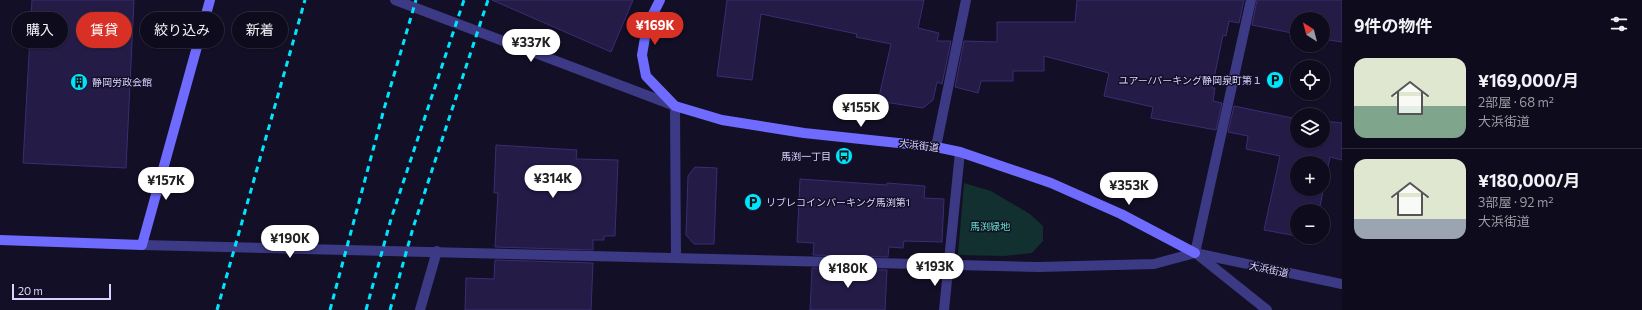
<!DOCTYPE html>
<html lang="ja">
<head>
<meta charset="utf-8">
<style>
	body { margin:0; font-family:Commissioner,"Noto Sans JP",sans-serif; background:#1c1929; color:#f1f3f6; height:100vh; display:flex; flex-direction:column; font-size:15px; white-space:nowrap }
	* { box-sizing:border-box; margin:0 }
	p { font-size:13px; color:#9b9ba3 }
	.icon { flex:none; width:22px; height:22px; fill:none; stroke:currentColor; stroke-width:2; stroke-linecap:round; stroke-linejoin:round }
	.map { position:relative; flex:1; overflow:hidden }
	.details { display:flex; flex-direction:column; background:#0e0b1c; width:300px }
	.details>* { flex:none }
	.banner { position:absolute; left:12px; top:12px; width:380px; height:36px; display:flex; gap:8px }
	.needle { width:26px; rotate:324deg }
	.buttons { position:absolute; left:1290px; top:12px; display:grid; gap:8px }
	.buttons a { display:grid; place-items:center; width:40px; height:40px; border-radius:50%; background:#0e0b1c; box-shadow:0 1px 3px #0004,0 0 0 1px #2e2b3b; font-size:20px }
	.scale { position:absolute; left:12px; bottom:10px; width:99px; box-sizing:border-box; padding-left:4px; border:2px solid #d9d4ff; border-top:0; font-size:11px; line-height:14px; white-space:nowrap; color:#d9d4ff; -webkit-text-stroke:3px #130f26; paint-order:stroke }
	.price { position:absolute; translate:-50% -34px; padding:0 9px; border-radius:14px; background:#fff; color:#222; font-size:13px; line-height:26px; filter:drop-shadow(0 1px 2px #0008) }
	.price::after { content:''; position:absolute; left:50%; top:24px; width:12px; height:9px; margin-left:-6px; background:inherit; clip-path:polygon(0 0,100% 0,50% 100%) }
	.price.on { background:#d93025; color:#fff }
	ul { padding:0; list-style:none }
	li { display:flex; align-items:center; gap:12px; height:100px; padding:0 12px }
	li+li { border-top:1px solid #2e2b3b }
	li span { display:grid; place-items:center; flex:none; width:112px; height:80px; border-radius:12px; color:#555 }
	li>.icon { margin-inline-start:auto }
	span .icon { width:48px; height:48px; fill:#fffc; stroke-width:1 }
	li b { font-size:17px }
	h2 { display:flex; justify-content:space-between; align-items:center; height:48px; padding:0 12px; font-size:17px }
	.tag { padding:0 14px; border-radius:18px; background:#0e0b1c; box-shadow:0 1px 3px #0004,0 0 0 1px #2e2b3b; font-size:14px; line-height:36px }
	.tag.on { background:#d93025; color:#fff }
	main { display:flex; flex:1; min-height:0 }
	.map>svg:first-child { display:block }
	.green { fill:#12302f }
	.building { fill:#241b47; stroke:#3b2d73; fill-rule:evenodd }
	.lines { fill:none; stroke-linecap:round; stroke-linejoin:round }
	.street { stroke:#3d3a85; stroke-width:10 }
	.secondary { stroke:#6f6bff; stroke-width:10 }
	.rail { stroke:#00e5ff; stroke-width:3; stroke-dasharray:6 5; stroke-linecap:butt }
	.labels { text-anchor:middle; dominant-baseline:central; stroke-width:3; stroke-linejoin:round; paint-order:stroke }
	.poi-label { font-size:10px; fill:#d9d4ff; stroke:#130f26; text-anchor:end }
	.street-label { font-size:10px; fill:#d9d4ff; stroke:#130f26 }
	.park-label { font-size:10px; fill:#5fe0c0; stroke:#130f26 }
</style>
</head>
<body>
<main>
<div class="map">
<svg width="1342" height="310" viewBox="0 0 1342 310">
	<rect width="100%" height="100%" fill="#130f26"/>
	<!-- green -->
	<path class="green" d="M964,183L991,191L1030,214L1043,226V241L1032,253L1004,256L958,255Z"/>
	<!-- building -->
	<g class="building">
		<path d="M32,0H134L126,168L23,163Z"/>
		<path d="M492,0H633L611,52Z"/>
		<path d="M727,0H924L918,28L939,33L937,41H951L942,84L937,82L933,100L923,108L878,101L891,44L856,37L857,34L761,14L752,80L717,76Z"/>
		<path d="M1077,0H1244L1239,23L1229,21L1226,36L1223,35L1212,88H1215L1213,101L1222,103L1216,130L1151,118L1153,107L1104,96L1109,73L1044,56V71H1013V81H981L978,93L955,87L964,41L997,42V22H1075Z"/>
		<path d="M1257,0H1342V42L1323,39V19H1297V34L1252,25Z"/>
		<path d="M1234,106L1297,119V141H1323V121L1342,123V160L1330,157L1319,211H1297V236L1264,230L1280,156L1246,149L1248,136L1228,132ZM1297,163H1323V189H1297Z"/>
		<path d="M496,145L577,150L576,159L618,160L615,236H604V240H593V250L495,247L498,193H494Z"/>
		<path d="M695,167L717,168L714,244H694L686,235L688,176Z"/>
		<path d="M800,179L887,185V183L925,186L924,198L944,199L942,242L904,241L903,248L889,247L888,257L813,255L814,243L797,242Z"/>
		<path d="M495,260L593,263L591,310H465L466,278L494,279Z"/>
		<path d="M812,268L887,270L885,310H810Z"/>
	</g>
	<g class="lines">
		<!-- street -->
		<g class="street">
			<path d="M395,0L675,106L676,257"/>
			<path d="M936,147L966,0"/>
			<path d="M142,245L1039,267L1154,264L1195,253L1342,284"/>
			<path d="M1195,253L1251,0"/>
			<path d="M1197,254L1267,310"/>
			<path d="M420,310L437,251"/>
			<path d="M944,310L960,152"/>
		</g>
		<!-- secondary -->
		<g class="secondary">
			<path d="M660,0L647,26L642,55L646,76L675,106L722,120L804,133L936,147L960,152L1051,183L1121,214L1195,253"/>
			<path d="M0,240L142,245L210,0"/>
		</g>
		<!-- rail -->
		<g class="rail">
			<path d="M217,310L305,0"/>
			<path d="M330,310L384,109L416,0"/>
			<path d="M366,310L391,219L464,0"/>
			<path d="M390,310L413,228L488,0"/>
		</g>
	</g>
	<!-- icons -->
	<defs>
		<g id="parking-disc" transform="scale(0.9)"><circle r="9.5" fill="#00e5ff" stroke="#130f26"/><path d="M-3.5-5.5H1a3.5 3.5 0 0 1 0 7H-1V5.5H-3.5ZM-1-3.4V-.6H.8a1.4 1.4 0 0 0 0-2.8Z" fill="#111"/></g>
		<g id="building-disc" transform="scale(0.9)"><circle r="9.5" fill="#00e5ff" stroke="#130f26"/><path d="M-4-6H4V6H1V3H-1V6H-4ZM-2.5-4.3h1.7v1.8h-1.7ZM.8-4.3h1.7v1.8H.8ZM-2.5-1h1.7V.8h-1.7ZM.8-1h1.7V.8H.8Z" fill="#111"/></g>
		<g id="bus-disc" transform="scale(0.9)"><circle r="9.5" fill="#00e5ff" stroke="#130f26"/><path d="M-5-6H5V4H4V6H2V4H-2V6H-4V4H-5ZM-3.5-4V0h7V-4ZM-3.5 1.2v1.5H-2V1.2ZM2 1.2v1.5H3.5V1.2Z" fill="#111"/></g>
	</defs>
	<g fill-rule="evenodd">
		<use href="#parking-disc" x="1275" y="80"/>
		<use href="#building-disc" x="79" y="82"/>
		<use href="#bus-disc" x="844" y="156"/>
		<use href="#parking-disc" x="753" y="202"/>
	</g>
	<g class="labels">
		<!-- poi labels -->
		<g class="poi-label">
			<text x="1262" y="80">ユアー/パーキング静岡泉町第１</text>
			<text x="92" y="82" text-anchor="start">静岡労政会館</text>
			<text x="831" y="156">馬渕一丁目</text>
			<text x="766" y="202" text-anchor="start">リブレコインパーキング馬渕第1</text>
		</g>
		<!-- street labels -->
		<g class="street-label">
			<text transform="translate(919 145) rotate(7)">大浜街道</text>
			<text transform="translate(1269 269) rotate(12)">大浜街道</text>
		</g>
		<!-- park labels -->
		<g class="park-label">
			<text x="990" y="226">馬渕緑地</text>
		</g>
	</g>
</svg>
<div class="buttons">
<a><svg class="needle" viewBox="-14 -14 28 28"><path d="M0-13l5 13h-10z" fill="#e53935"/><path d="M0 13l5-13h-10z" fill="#9b9ba3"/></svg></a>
<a><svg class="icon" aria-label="locate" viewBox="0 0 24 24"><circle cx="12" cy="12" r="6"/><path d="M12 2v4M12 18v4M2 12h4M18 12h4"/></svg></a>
<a><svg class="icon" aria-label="layers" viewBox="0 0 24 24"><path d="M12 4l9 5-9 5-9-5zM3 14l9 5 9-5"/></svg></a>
<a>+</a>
<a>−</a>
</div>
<div class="scale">20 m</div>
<b class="price on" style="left:655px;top:46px">¥169K</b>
<b class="price" style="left:531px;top:63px">¥337K</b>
<b class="price" style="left:861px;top:128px">¥155K</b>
<b class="price" style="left:553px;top:199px">¥314K</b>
<b class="price" style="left:166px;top:201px">¥157K</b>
<b class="price" style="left:1129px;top:206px">¥353K</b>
<b class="price" style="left:290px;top:259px">¥190K</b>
<b class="price" style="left:935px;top:287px">¥193K</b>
<b class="price" style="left:848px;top:289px">¥180K</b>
<div class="banner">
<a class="tag">購入</a>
<a class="tag on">賃貸</a>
<a class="tag">絞り込み</a>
<a class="tag">新着</a>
</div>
</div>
<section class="details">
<h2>9件の物件<svg class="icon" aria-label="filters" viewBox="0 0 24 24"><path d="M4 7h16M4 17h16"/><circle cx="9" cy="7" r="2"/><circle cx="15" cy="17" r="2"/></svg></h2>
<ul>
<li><span style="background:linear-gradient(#dfe7d0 60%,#7fa58c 0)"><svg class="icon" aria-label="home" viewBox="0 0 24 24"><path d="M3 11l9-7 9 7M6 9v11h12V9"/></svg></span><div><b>¥169,000/月</b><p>2部屋 · 68 m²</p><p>大浜街道</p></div></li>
<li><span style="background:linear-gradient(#dfe7d0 75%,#9aa5b1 0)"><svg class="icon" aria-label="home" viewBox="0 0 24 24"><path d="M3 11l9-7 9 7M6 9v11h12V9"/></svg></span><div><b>¥180,000/月</b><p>3部屋 · 92 m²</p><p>大浜街道</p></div></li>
</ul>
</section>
</main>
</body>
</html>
